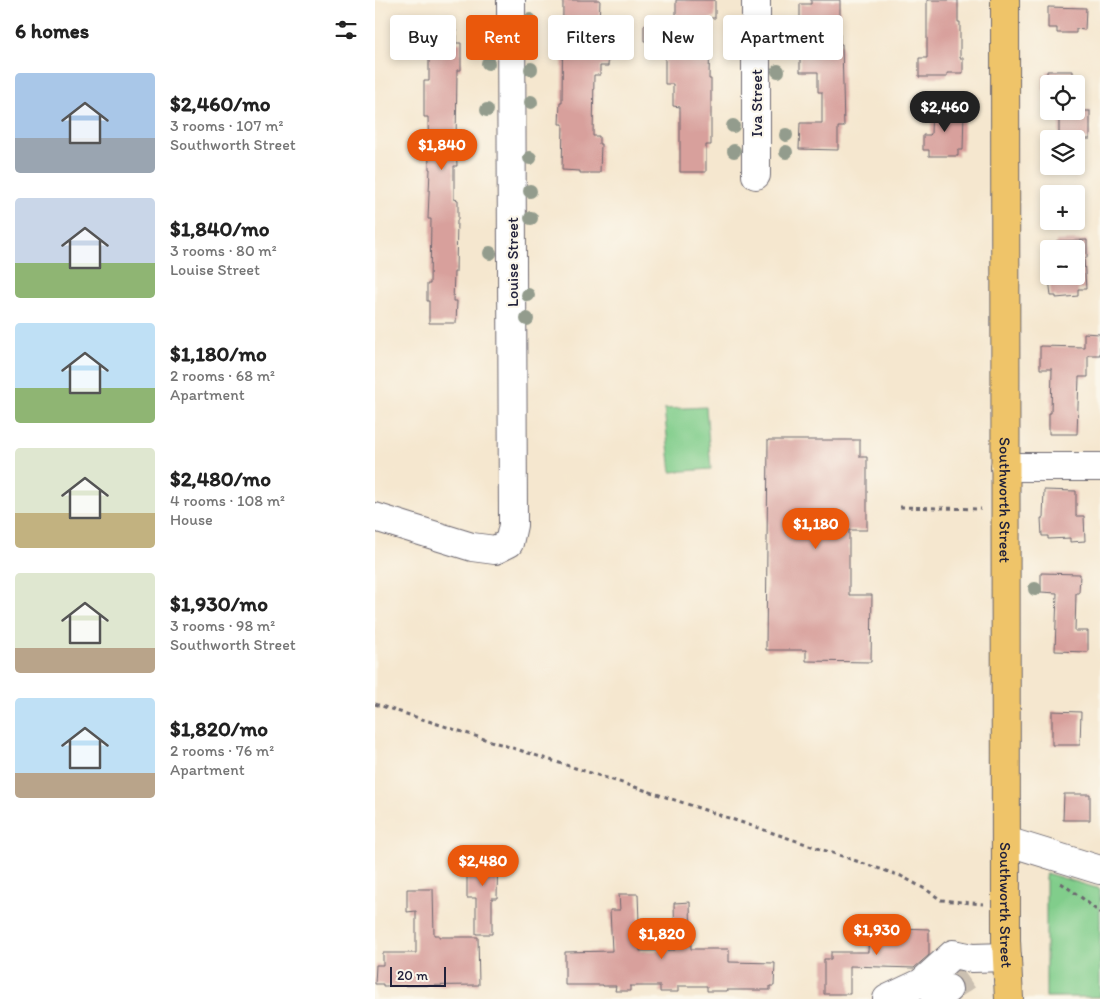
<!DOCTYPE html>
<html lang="en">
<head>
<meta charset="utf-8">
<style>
	body { margin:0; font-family:Itim,sans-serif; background:#f2f2f2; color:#222; height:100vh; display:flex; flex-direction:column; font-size:19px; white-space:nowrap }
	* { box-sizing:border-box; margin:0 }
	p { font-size:16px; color:#767676 }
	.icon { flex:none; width:28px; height:28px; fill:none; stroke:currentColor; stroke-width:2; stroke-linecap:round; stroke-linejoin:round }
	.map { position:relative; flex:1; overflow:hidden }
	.drawer { display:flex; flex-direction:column; background:#fff; width:375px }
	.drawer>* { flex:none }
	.top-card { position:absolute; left:15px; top:15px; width:475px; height:45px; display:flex; gap:10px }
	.controls { position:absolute; left:665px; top:75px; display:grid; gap:10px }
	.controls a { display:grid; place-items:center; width:45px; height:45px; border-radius:5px; background:#fff; box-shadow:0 2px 8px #0003; font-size:25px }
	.scale { position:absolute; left:15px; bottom:12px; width:56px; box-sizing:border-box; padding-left:5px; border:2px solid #22223b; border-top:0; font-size:14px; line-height:18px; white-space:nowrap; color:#22223b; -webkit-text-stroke:4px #fbf7ec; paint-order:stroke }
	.price { position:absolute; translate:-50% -42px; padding:0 11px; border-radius:18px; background:#ea580c; color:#fff; font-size:16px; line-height:32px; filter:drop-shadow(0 1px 2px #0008) }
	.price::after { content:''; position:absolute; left:50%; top:30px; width:15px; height:11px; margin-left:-8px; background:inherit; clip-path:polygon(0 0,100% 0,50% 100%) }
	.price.on { background:#222; color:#fff }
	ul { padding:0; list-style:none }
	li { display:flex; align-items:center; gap:15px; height:125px; padding:0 15px }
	li span { display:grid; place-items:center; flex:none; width:140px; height:100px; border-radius:5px; color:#555 }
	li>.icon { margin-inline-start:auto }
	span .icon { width:60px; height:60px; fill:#fffc; stroke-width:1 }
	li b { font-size:21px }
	h2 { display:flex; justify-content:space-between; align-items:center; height:60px; padding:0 15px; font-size:21px }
	.chip { padding:0 18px; border-radius:5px; background:#fff; box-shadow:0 2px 8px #0003; font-size:18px; line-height:45px }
	.chip.on { background:#ea580c; color:#fff }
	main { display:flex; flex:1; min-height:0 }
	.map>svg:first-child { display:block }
	.green { fill:#81cd8b; stroke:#527863 }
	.building { fill:#d8a09c }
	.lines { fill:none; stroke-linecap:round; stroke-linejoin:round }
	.minor-tunnel { stroke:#cbc0b1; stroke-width:28; stroke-dasharray:28 14; stroke-linecap:butt }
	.minor-casing { stroke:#6c676f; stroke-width:30 }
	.major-casing { stroke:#6c676f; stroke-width:30 }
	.path { stroke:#6c676f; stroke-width:3; stroke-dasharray:4 4; stroke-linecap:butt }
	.minor { stroke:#fff; stroke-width:28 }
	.major { stroke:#efc469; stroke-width:28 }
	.tree { fill:#939c8d }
	.labels { text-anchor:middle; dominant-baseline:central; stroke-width:4.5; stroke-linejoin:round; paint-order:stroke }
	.street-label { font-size:16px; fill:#22223b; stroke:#fbf7ec }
</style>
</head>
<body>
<main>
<section class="drawer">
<h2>6 homes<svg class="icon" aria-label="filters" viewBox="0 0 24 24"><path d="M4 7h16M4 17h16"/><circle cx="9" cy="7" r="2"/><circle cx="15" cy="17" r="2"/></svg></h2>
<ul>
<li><span style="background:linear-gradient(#a9c7e8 65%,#9aa5b1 0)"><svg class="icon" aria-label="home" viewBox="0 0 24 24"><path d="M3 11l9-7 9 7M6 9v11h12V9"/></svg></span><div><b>$2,460/mo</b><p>3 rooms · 107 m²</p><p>Southworth Street</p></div></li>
<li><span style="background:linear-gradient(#c9d6e8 65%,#8fb573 0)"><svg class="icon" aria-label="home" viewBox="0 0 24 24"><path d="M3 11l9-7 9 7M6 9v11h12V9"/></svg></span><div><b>$1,840/mo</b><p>3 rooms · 80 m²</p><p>Louise Street</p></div></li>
<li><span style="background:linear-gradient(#bfe0f5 65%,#8fb573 0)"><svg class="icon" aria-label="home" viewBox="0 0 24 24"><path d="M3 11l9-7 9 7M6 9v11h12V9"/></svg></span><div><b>$1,180/mo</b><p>2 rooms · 68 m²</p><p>Apartment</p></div></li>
<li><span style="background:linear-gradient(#dfe7d0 65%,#c2b280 0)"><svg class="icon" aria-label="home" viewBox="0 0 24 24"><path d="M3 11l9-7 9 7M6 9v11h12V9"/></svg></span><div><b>$2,480/mo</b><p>4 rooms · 108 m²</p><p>House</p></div></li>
<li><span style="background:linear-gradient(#dfe7d0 75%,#b9a48a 0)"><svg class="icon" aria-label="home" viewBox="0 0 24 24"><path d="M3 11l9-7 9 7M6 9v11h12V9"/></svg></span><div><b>$1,930/mo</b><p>3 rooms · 98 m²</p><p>Southworth Street</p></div></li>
<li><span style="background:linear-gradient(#bfe0f5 75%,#b9a48a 0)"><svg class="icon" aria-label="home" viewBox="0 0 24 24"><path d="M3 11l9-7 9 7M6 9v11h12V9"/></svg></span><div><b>$1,820/mo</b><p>2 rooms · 76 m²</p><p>Apartment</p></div></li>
</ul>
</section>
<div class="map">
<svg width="725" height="999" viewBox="0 0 725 999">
	<rect width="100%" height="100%" fill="#fbf7ec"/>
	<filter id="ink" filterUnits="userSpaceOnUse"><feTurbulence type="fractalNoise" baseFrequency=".02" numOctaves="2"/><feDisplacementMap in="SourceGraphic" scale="10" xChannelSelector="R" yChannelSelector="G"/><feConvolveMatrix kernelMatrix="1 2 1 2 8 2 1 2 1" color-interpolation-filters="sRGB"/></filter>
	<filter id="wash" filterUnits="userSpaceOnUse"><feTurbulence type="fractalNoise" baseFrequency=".0096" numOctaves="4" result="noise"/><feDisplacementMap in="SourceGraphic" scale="20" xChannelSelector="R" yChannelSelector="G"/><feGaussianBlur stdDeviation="1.12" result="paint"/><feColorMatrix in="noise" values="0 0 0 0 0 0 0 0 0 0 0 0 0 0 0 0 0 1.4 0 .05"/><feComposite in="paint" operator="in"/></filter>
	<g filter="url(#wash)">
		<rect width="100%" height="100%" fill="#f5e7cf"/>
		<!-- green -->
		<g class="green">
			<path d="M331,407L336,469L296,472L289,409Z"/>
			<path d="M671,873L725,889V997H671Z"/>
		</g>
		<g id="blocks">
			<!-- building -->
			<g class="building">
				<path d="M188,0H225L223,49H227V52H234L233,66H225V75H219L218,136H224V144H226L225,173H205V171L187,170L188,124H184L185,102H187Z"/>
				<path d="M301,0H340V18H336L335,21L334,79H336V145H331V172H305V107L298,106V84H290V42L269,41V25H301Z"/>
				<path d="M436,0H465V44H467L469,127H463V150L424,149L425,123H447V92H443V72H425V4H436Z"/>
				<path d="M552,0H583V22H585V58H588V73H572V77H544V58H552Z"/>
				<path d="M673,7L711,8L710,30L701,29V33H682V28H673Z"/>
				<path d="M54,30H81V43H86V70H82L81,143L82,166H79V199L83,200V220H82L81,272H79L78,301H82L81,323H54V301H52V284H55L56,219H53L55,169H54L53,117H49V81H54Z"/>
				<path d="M672,71H698V84H674V103H672V90H668V75H672Z"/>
				<path d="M557,108L589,109L588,150H583V156H554V150H548V135H555L556,134Z"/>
				<rect x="684" y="111" width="31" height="28"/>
				<path d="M712,240V258H709L711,289H703V296L681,298V296H676L674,278L681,276H701V249H681V241Z"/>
				<path d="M709,333L725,334V355H713V377H704L702,434H674V413H676L677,369H665V346L709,347Z"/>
				<path d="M393,440H485V457H492V530H474V595H497L496,662L431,661V650H391Z"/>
				<path d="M669,490L701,491V516H709L710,541L695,542V538L673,539V536H667L666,518H668Z"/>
				<path d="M666,573L705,574L704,593H701L700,631H713V652L680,651L682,593L666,592Z"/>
				<path d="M677,711L706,712L705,745H677Z"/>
				<path d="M689,794H715V820H688Z"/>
				<path d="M92,851L123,852L122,898H117V934H101V898H92Z"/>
				<path d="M32,889H58L59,935H64V937H103L104,985L8,986V984H0L1,965H8V953H41V911L32,912Z"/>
				<path d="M244,894H263L265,951L300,950L299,903L315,902L316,949H354V962L400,963L399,986H395V990H352V991H332V986H303V992H285V986H255V991H240L241,986H228V985H190V952L237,951L235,910H245Z"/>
				<path d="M494,927L554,929V955L539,968L475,966V994H449V959H456V952H493Z"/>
			</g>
		</g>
	</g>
	<g filter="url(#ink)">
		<use href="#blocks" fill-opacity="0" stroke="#6c676f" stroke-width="1"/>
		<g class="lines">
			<!-- minor-tunnel -->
			<path class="minor-tunnel" d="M573,989L592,976"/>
			<!-- minor casing -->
			<g class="minor-casing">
				<g id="minor">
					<path d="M381,0V175"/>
					<path d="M630,467H725"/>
					<path d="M0,517L97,547L120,550L134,543L138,525L136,0"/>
					<path d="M631,841L725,870"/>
					<path d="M512,999L546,983L578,954L597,958L632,957"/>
					<path d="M560,999L573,989"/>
				</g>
			</g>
			<!-- major casing -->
			<g class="major-casing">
				<g id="major">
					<path id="s1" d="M630,0L631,940L634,999"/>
				</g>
			</g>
			<!-- path -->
			<g class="path">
				<path d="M525,507L606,509"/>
				<path d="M0,704L291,797L526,876L552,890L566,900L608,904"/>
				<path d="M686,883L707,898L725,913"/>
			</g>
			<!-- minor -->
			<use href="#minor" class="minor"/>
			<!-- major -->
			<use href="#major" class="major"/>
		</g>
		<!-- trees -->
		<g class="tree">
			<circle cx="155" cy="20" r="7"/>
			<circle cx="113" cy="63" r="7"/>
			<circle cx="156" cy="69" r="7"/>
			<circle cx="403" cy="71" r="7"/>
			<circle cx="156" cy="102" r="7"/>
			<circle cx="112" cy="110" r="7"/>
			<circle cx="358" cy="126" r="7"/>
			<circle cx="411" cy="135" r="7"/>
			<circle cx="359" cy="151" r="7"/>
			<circle cx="411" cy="152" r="7"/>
			<circle cx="155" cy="158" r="7"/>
			<circle cx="155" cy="191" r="7"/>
			<circle cx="156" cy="218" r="7"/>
			<circle cx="115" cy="253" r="7"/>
			<circle cx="153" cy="295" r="7"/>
			<circle cx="152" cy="319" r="7"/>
			<circle cx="660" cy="589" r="7"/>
		</g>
	</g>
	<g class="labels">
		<!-- street labels -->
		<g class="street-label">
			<text transform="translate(381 103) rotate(-90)">Iva Street</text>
			<text transform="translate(137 262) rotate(-90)">Louise Street</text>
			<text stroke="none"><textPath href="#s1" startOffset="500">Southworth Street</textPath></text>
			<text stroke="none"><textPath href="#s1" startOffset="905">Southworth Street</textPath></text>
		</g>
	</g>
</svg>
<div class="controls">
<a><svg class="icon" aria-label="locate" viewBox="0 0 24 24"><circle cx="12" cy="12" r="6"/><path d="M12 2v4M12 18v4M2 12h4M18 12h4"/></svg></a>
<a><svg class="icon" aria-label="layers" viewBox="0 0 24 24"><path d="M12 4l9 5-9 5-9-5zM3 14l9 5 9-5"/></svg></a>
<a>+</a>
<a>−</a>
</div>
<div class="scale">20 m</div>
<b class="price on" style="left:570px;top:133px">$2,460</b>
<b class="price" style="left:67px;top:171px">$1,840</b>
<b class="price" style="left:441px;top:550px">$1,180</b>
<b class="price" style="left:108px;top:887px">$2,480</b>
<b class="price" style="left:502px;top:956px">$1,930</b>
<b class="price" style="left:287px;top:960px">$1,820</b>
<div class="top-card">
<a class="chip">Buy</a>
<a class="chip on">Rent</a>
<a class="chip">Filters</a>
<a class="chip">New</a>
<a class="chip">Apartment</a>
</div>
</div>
</main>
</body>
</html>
